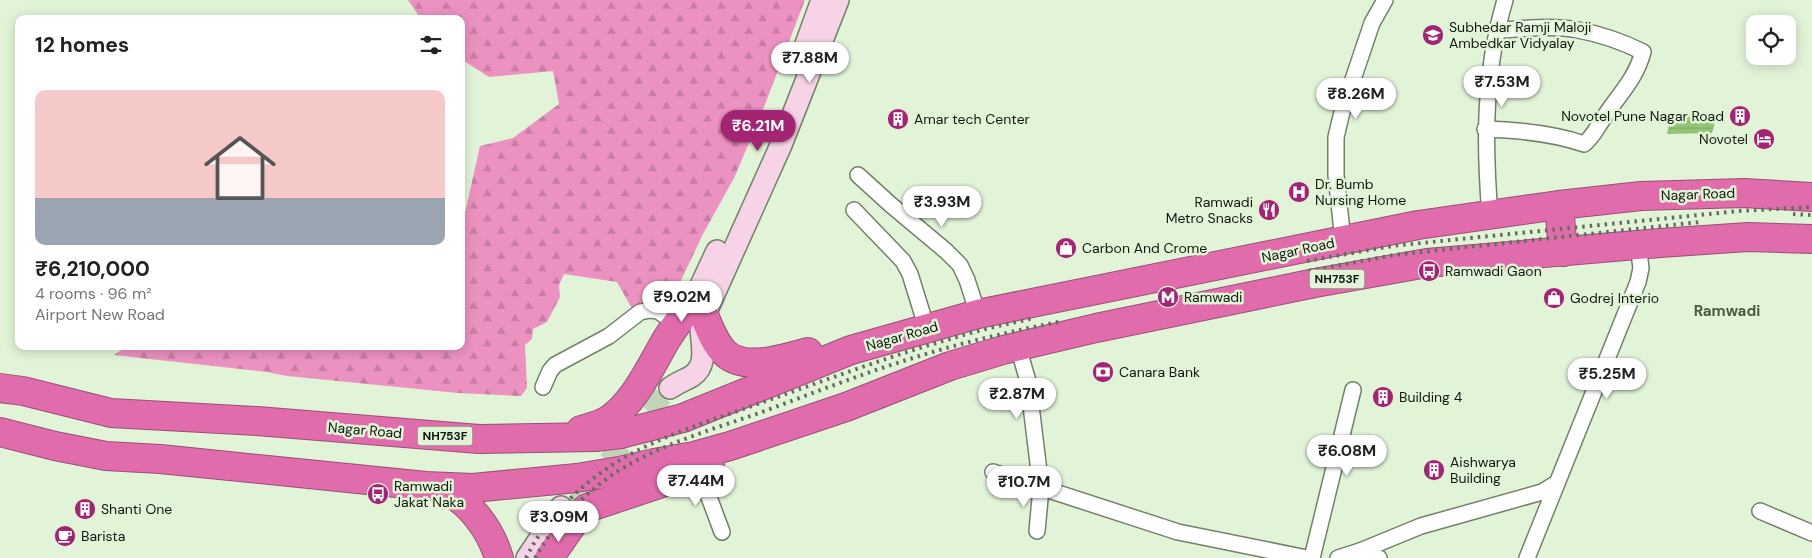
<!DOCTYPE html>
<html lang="en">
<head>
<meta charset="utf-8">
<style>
	body { margin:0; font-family:"DM Sans",sans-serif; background:#f2f2f2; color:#222; height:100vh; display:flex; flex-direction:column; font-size:19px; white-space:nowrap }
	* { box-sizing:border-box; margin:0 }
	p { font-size:16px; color:#767676 }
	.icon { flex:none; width:28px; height:28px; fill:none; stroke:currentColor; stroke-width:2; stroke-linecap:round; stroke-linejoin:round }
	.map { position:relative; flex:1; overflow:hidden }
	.panel { position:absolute; left:15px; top:15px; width:450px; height:335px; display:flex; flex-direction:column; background:#fff; border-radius:10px; box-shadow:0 2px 12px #0003 }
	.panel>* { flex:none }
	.tools { position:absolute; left:1746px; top:15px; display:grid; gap:10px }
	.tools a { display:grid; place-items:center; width:50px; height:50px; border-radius:10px; background:#fff; box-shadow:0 2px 12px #0003; font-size:25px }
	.price { position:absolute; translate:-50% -42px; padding:0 11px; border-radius:18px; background:#fff; color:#222; font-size:16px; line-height:32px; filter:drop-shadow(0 1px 2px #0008) }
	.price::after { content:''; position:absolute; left:50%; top:30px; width:15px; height:11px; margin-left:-8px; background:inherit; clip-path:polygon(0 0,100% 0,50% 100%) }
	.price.active { background:#a42474; color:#fff }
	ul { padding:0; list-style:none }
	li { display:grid; align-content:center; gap:10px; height:265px; padding:0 20px }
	li span { display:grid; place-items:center; height:155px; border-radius:10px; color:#555 }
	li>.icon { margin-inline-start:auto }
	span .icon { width:90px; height:90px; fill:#fffc; stroke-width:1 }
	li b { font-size:21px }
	h2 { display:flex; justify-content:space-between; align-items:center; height:60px; padding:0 20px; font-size:21px }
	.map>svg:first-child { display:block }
	.forest { fill:url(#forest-firs) }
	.water { fill:url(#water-rules) }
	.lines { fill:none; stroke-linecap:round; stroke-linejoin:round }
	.secondary-tunnel { stroke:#c2d3ba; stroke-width:21; stroke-dasharray:21 11; stroke-linecap:butt }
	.street-casing { stroke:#728269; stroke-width:18 }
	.secondary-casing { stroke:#728269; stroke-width:24 }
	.highway-casing { stroke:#994f75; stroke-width:30 }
	.street { stroke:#fff; stroke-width:15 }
	.secondary { stroke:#f6d3e6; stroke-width:21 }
	.highway { stroke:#e16cac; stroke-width:28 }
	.rail { stroke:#626d5d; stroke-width:4; stroke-dasharray:2.5 5; stroke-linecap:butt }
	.labels { text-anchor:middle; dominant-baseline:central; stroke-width:5; stroke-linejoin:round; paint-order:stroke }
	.shield { fill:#e1f4d8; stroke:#505a4b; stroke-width:1 }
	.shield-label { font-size:12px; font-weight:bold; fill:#12180f }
	.poi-label { font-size:14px; fill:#12180f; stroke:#e1f4d8; text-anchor:start }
	.street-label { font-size:14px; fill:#12180f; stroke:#e1f4d8 }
	.neighbourhood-label { font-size:15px; font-weight:bold; fill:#495841; stroke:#e1f4d8 }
</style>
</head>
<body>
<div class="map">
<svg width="1812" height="558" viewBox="0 0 1812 558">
	<defs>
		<pattern id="forest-firs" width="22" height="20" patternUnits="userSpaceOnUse" patternTransform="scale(1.25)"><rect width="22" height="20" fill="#ec92c1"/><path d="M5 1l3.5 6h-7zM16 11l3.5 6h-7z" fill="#c97da5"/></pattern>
		<pattern id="water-rules" width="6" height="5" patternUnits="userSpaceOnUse" patternTransform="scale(1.25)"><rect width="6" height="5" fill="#93c674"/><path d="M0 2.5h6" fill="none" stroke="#7ea963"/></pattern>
	</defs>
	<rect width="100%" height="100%" fill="#e1f4d8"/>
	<!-- forest -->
	<path class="forest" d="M408,0H805L759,120L734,178L703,234L668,308L634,312L617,282L564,274L559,285L560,297L547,322L533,329L532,339L525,345L527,388L521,396L458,393L287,376L267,372L114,355L127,346H461V231L480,146L513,138L559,104L553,71L489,77L461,59V19H421Z"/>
	<!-- water -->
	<path class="water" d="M1672,112L1715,122L1712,133L1667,134Z"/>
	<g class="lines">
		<!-- secondary-tunnel -->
		<path class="secondary-tunnel" d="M571,513L639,421L670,388"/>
		<!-- street casing -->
		<g class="street-casing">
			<g id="street">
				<path d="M1485,129C1519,130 1552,133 1584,144C1593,137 1596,129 1603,119C1618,95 1635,81 1643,52C1623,42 1600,34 1578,30C1552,25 1523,29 1497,30"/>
				<path d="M858,175L891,205L946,251L960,265L967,280L978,314"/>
				<path d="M854,210L903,261L910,274L927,329"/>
				<path d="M1490,215C1484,142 1484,70 1505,0"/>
				<path d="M1343,241L1336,175V137L1342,112L1372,23L1385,0"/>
				<path d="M1018,347L1028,381L1041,488L1037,531"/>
				<path d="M543,387L550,371L555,365L609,336L640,312L650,310L658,311L677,324"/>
				<path d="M697,465L722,532"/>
				<path d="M993,472L1178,532L1307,558"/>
				<path d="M1760,511L1812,533"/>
				<path d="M1360,551L1421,526L1542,492L1557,483"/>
				<path d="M1312,558L1353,390"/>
				<path d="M1338,558L1360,551L1379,558"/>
				<path d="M1527,558L1638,282L1641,268L1638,245"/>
			</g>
		</g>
		<!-- secondary casing -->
		<g class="secondary-casing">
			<g id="secondary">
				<path d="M799,63L822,0"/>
				<path d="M693,313L695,298L717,251"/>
				<path d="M670,388C677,383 685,380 692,376C710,364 700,340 701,323L781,145L838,0"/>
				<path d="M527,558L561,507"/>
			</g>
		</g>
		<!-- highway casing -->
		<g class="highway-casing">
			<g id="highway">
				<path d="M1559,205L1563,252"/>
				<path d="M704,315C709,327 715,344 725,353C745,372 786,358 808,352"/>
				<path d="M0,388L23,391L111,413L257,421L479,439L596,437L621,434L683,418L851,350L978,314L1418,225L1559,205L1641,196L1744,193L1812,197"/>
				<path d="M581,430C591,427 601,425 610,419C635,401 651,366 666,340C675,326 685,312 695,298"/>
				<path d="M0,432L55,446L106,456L160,459L426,486L473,488L577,478L619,471L654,463L694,456L730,446L846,407L950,366L1003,350L1096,328L1315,283L1427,263L1660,243L1748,237L1812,239"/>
				<path d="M439,487C468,499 490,528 499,558"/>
				<path d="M549,558L577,518L587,508L710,467"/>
			</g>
		</g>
		<!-- street -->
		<use href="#street" class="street"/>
		<!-- secondary -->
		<use href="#secondary" class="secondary"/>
		<!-- highway -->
		<use href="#highway" class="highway"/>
		<!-- rail -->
		<g class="rail">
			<path d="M1793,214L1812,215"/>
			<path d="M1307,261L1392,246L1739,211L1812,207"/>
			<path d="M1309,271L1394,255L1700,222"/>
			<path d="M526,558C544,521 575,490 609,467C656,436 714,420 766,401C829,379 892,355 957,337C982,329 1008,324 1034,318"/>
			<path d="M535,558C554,525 580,497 612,475C657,445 711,430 762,412C813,393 864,373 916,357C964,342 1013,331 1063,321"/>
		</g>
	</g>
	<!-- icons -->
	<defs>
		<g id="school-disc" transform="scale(1.125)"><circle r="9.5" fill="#a42474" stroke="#e1f4d8"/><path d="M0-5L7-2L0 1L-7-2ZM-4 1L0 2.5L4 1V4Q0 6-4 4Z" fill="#fff"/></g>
		<g id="building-disc" transform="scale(1.125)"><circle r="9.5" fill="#a42474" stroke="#e1f4d8"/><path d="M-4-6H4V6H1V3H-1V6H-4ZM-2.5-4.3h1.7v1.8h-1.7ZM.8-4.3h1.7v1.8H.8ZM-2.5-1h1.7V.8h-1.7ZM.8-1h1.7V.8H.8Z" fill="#fff"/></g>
		<g id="hotel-disc" transform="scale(1.125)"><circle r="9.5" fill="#a42474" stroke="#e1f4d8"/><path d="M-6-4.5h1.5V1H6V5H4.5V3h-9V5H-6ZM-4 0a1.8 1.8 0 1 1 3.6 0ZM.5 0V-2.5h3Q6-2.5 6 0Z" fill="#fff"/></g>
		<g id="hospital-disc" transform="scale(1.125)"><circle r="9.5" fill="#a42474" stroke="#e1f4d8"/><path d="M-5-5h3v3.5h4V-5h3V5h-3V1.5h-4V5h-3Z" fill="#fff"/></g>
		<g id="restaurant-disc" transform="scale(1.125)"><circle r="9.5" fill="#a42474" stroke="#e1f4d8"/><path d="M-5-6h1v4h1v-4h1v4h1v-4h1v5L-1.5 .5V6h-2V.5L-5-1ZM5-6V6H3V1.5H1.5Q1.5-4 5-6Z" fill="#fff"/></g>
		<g id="shop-disc" transform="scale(1.125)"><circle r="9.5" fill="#a42474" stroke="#e1f4d8"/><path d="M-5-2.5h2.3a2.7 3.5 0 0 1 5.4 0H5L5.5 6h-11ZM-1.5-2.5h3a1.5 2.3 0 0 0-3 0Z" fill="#fff"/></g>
		<g id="bus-disc" transform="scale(1.125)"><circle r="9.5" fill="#a42474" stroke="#e1f4d8"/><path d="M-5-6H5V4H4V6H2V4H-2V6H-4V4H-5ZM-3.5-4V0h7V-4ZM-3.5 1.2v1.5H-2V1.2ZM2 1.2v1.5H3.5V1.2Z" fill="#fff"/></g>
		<g id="metro-disc" transform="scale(1.125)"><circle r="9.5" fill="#a42474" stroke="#e1f4d8"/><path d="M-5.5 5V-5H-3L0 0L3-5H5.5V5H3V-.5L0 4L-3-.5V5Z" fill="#fff"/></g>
		<g id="bank-disc" transform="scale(1.125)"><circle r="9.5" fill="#a42474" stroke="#e1f4d8"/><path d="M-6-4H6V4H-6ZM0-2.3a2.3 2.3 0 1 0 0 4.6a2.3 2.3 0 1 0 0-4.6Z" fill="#fff"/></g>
		<g id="cafe-disc" transform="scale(1.125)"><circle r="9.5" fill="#a42474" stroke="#e1f4d8"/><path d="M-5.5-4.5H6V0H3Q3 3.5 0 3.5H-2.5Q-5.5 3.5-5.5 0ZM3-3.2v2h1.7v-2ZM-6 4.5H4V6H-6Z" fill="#fff"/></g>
	</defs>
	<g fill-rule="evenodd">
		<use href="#school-disc" x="1433" y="35"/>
		<use href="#building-disc" x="1740" y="116"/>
		<use href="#building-disc" x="898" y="119"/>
		<use href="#hotel-disc" x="1764" y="139"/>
		<use href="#hospital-disc" x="1299" y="192"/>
		<use href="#restaurant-disc" x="1269" y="210"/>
		<use href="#shop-disc" x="1066" y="248"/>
		<use href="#bus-disc" x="1429" y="271"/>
		<use href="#metro-disc" x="1168" y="297"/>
		<use href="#shop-disc" x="1554" y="298"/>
		<use href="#bank-disc" x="1103" y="372"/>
		<use href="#building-disc" x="1383" y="397"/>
		<use href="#building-disc" x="1434" y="470"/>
		<use href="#bus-disc" x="378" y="494"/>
		<use href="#building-disc" x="85" y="509"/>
		<use href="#cafe-disc" x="65" y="536"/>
	</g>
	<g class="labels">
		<!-- shield labels -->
		<g class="shield">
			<rect x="1309.5" y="269.5" width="55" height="19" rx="4"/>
			<rect x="417.5" y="426.5" width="55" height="19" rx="4"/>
		</g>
		<g class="shield-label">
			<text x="1337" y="279">NH753F</text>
			<text x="445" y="436">NH753F</text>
		</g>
		<!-- poi labels -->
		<g class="poi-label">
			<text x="1449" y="27">Subhedar Ramji Maloji<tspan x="1449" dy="16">Ambedkar Vidyalay</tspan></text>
			<text x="1724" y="116" text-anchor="end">Novotel Pune Nagar Road</text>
			<text x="914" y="119">Amar tech Center</text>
			<text x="1748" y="139" text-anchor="end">Novotel</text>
			<text x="1315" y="184">Dr. Bumb<tspan x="1315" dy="16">Nursing Home</tspan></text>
			<text x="1253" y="202" text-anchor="end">Ramwadi<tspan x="1253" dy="16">Metro Snacks</tspan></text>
			<text x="1082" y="248">Carbon And Crome</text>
			<text x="1445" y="271">Ramwadi Gaon</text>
			<text x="1184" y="297">Ramwadi</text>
			<text x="1570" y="298">Godrej Interio</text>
			<text x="1119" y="372">Canara Bank</text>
			<text x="1399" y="397">Building 4</text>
			<text x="1450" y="462">Aishwarya<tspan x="1450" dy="16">Building</tspan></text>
			<text x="394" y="486">Ramwadi<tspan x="394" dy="16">Jakat Naka</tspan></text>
			<text x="101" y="509">Shanti One</text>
			<text x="81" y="536">Barista</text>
		</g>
		<!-- street labels -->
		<g class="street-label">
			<text transform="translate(1698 194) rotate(-2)">Nagar Road</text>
			<text transform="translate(1298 250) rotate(-12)">Nagar Road</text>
			<text transform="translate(902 336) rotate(-16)">Nagar Road</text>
			<text transform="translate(365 430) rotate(5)">Nagar Road</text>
		</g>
		<!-- neighbourhood labels -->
		<g class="neighbourhood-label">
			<text x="1727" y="311">Ramwadi</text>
		</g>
	</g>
</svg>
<div class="tools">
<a><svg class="icon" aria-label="locate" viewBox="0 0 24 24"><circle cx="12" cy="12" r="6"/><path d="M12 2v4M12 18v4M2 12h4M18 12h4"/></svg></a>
</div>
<b class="price" style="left:810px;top:84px">₹7.88M</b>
<b class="price" style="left:1502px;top:108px">₹7.53M</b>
<b class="price" style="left:1356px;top:120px">₹8.26M</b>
<b class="price active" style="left:758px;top:152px">₹6.21M</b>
<b class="price" style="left:942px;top:228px">₹3.93M</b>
<b class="price" style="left:682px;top:323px">₹9.02M</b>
<b class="price" style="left:1607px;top:400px">₹5.25M</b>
<b class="price" style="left:1017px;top:420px">₹2.87M</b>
<b class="price" style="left:1347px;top:477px">₹6.08M</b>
<b class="price" style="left:696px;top:507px">₹7.44M</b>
<b class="price" style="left:1024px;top:508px">₹10.7M</b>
<b class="price" style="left:559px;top:543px">₹3.09M</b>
<section class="panel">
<h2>12 homes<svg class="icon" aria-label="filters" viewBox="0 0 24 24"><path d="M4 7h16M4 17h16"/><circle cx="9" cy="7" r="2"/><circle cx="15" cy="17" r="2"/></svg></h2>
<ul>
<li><span style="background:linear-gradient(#f6c9c9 70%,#9aa5b1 0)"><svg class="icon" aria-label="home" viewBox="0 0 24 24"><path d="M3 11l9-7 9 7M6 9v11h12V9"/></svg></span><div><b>₹6,210,000</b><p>4 rooms · 96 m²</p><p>Airport New Road</p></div></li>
</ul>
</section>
</div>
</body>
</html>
